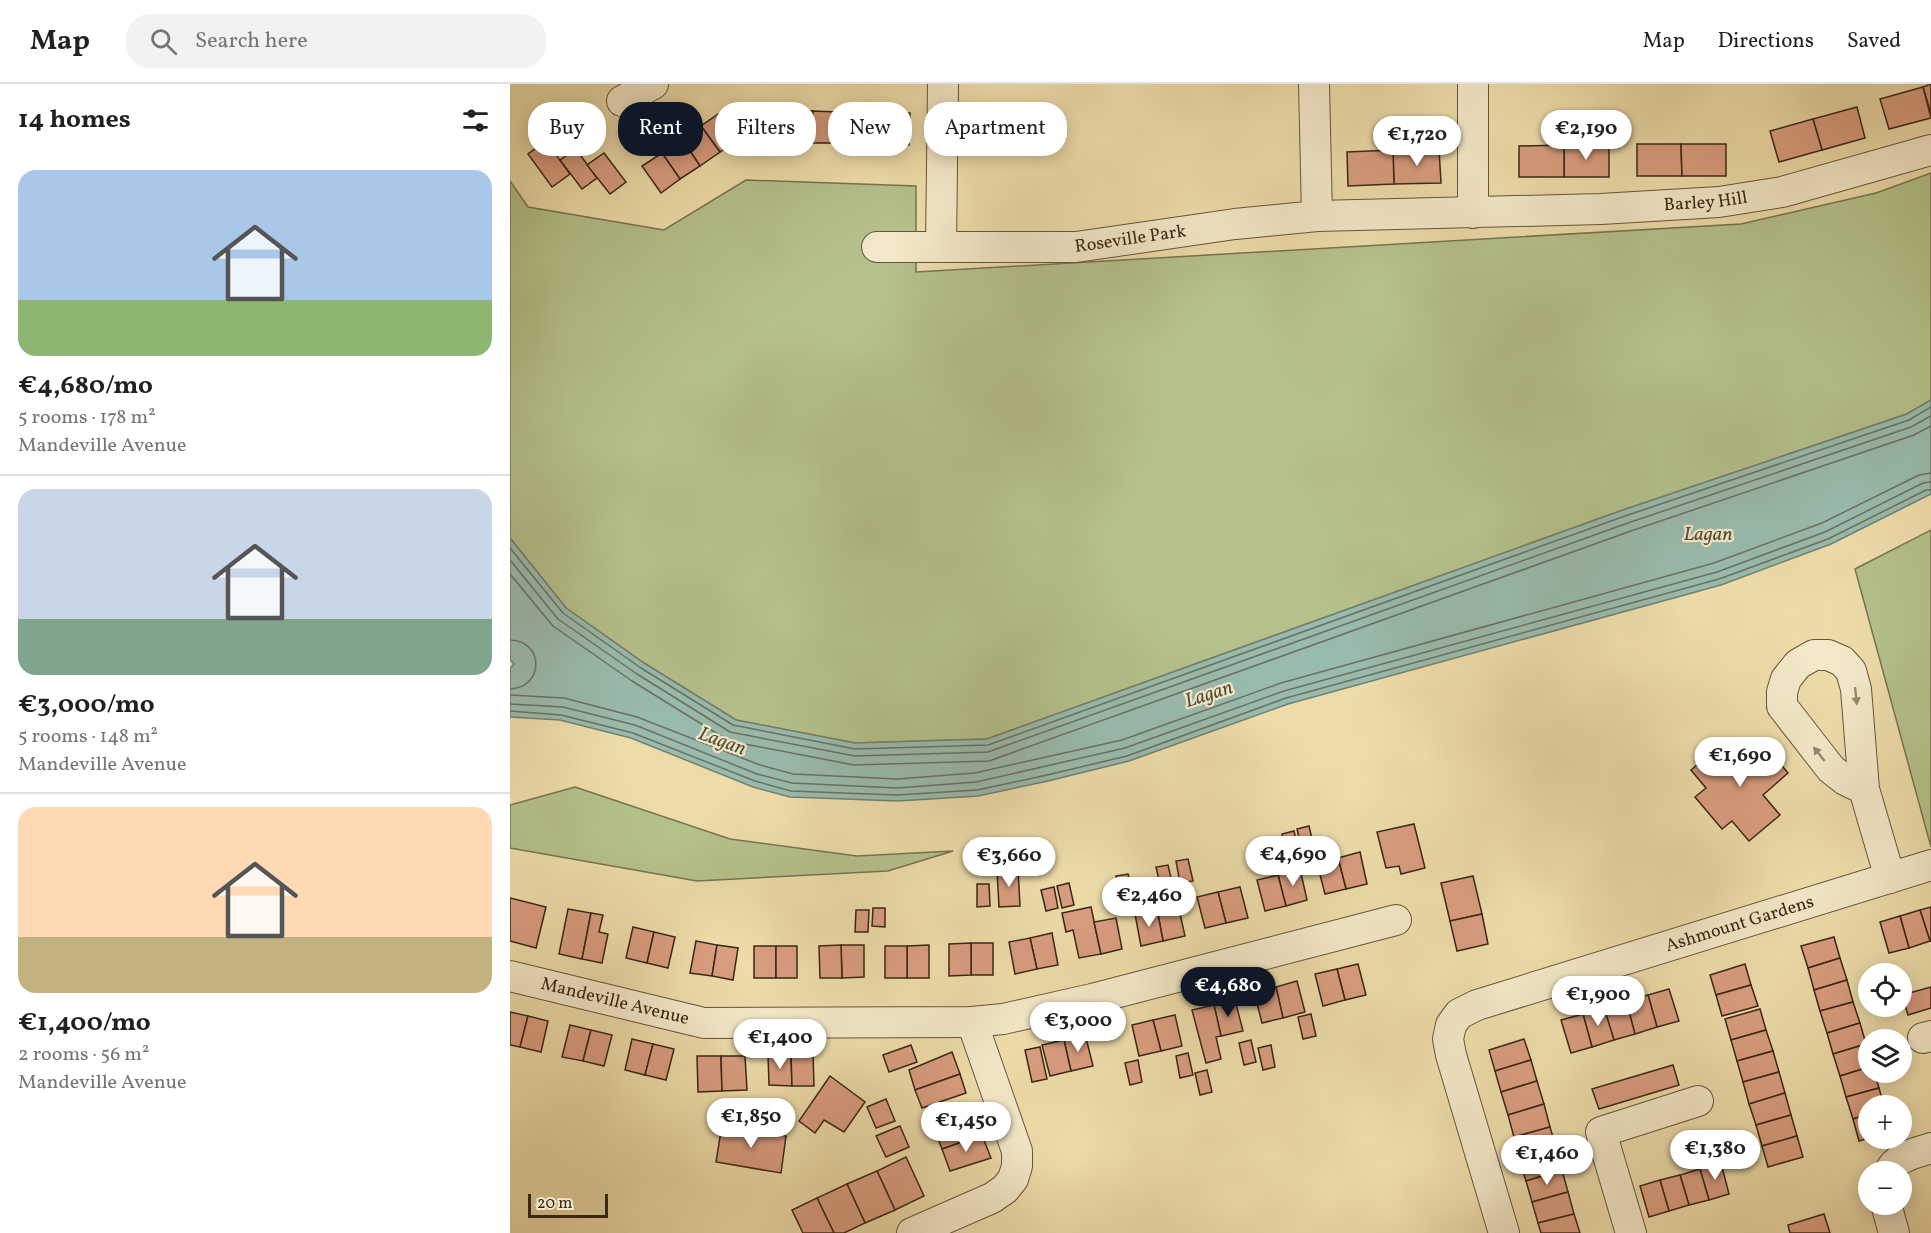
<!DOCTYPE html>
<html lang="en">
<head>
<meta charset="utf-8">
<style>
	body { margin:0; font-family:Vollkorn,serif; background:#f2f2f2; color:#202124; height:100vh; display:flex; flex-direction:column; font-size:22px; white-space:nowrap }
	* { box-sizing:border-box; margin:0 }
	p { font-size:20px; color:#757577 }
	.icon { flex:none; width:33px; height:33px; fill:none; stroke:currentColor; stroke-width:2; stroke-linecap:round; stroke-linejoin:round }
	.map { position:relative; flex:1; overflow:hidden }
	.details { display:flex; flex-direction:column; background:#fff; width:510px }
	.details>* { flex:none }
	.banner { position:absolute; left:18px; top:18px; width:570px; height:54px; display:flex; gap:12px }
	.controls { position:absolute; left:1348px; top:879px; display:grid; gap:12px }
	.controls a { display:grid; place-items:center; width:54px; height:54px; border-radius:50%; background:#fff; box-shadow:0 3px 15px #0003; font-size:30px }
	.scale { position:absolute; left:18px; bottom:15px; width:80px; box-sizing:border-box; padding-left:6px; border:3px solid #3a2716; border-top:0; font-size:16px; line-height:21px; white-space:nowrap; color:#3a2716; -webkit-text-stroke:4px #f3e8c8; paint-order:stroke }
	.price { position:absolute; translate:-50% -51px; padding:0 14px; border-radius:21px; background:#fff; color:#222; font-size:20px; line-height:39px; filter:drop-shadow(0 2px 3px #0008) }
	.price::after { content:''; position:absolute; left:50%; top:36px; width:18px; height:14px; margin-left:-9px; background:inherit; clip-path:polygon(0 0,100% 0,50% 100%) }
	.price.active { background:#111827; color:#fff }
	ul { padding:0; list-style:none }
	li { display:grid; align-content:center; gap:12px; height:318px; padding:0 18px }
	li+li { border-top:2px solid #e0e0e0 }
	li span { display:grid; place-items:center; height:186px; border-radius:18px; color:#555 }
	li>.icon { margin-inline-start:auto }
	span .icon { width:108px; height:108px; fill:#fffc; stroke-width:1 }
	li b { font-size:26px }
	h2 { display:flex; justify-content:space-between; align-items:center; height:72px; padding:0 18px; font-size:26px }
	.chip { padding:0 21px; border-radius:24px; background:#fff; box-shadow:0 3px 15px #0003; font-size:21px; line-height:54px }
	.chip.active { background:#111827; color:#fff }
	header { display:flex; align-items:center; gap:36px; box-sizing:border-box; height:84px; padding:0 30px; background:#fff; border-bottom:2px solid #e0e0e0 }
	header strong { font-size:28px }
	nav { display:flex; gap:33px; margin-inline-start:auto; font-size:21px }
	.search { width:420px; height:54px; background:#f2f2f2; display:flex; align-items:center; gap:15px; box-sizing:border-box; padding:0 21px; border-radius:24px; color:#757577; font-size:22px }
	main { display:flex; flex:1; min-height:0 }
	.map>svg:first-child { display:block }
	.green { fill:#b5c18b; stroke:#787450; stroke-width:1.5 }
	.water { fill:#99bbad; stroke:#738071; stroke-width:1.5 }
	.lines { fill:none; stroke-linecap:round; stroke-linejoin:round }
	.shore { stroke:#6a7162; stroke-width:1.5 }
	.building { fill:#d99d7f; stroke:#3a2716; stroke-width:1.5 }
	.minor-casing { stroke:#67543b; stroke-width:32 }
	.minor { stroke:#f3e8c8; stroke-width:30 }
	.oneway { fill:#96886f }
	.labels { text-anchor:middle; dominant-baseline:central; stroke-width:4.5; stroke-linejoin:round; paint-order:stroke }
	.street-label { font-size:18px; fill:#3a2716; stroke:#f3e8c8 }
	.water-label { font-size:20px; font-style:italic; fill:#524c3c; stroke:#f3e8c8 }
</style>
</head>
<body>
<header>
<strong>Map</strong>
<div class="search"><svg class="icon" aria-label="search" viewBox="0 0 24 24"><circle cx="10" cy="10" r="6"/><path d="M15 15l6 6"/></svg>Search here</div>
<nav><a>Map</a><a>Directions</a><a>Saved</a></nav>
</header>
<main>
<section class="details">
<h2>14 homes<svg class="icon" aria-label="filters" viewBox="0 0 24 24"><path d="M4 7h16M4 17h16"/><circle cx="9" cy="7" r="2"/><circle cx="15" cy="17" r="2"/></svg></h2>
<ul>
<li><span style="background:linear-gradient(#a9c7e8 70%,#8fb573 0)"><svg class="icon" aria-label="home" viewBox="0 0 24 24"><path d="M3 11l9-7 9 7M6 9v11h12V9"/></svg></span><div><b>€4,680/mo</b><p>5 rooms · 178 m²</p><p>Mandeville Avenue</p></div></li>
<li><span style="background:linear-gradient(#c9d6e8 70%,#7fa58c 0)"><svg class="icon" aria-label="home" viewBox="0 0 24 24"><path d="M3 11l9-7 9 7M6 9v11h12V9"/></svg></span><div><b>€3,000/mo</b><p>5 rooms · 148 m²</p><p>Mandeville Avenue</p></div></li>
<li><span style="background:linear-gradient(#ffd9b3 70%,#c2b280 0)"><svg class="icon" aria-label="home" viewBox="0 0 24 24"><path d="M3 11l9-7 9 7M6 9v11h12V9"/></svg></span><div><b>€1,400/mo</b><p>2 rooms · 56 m²</p><p>Mandeville Avenue</p></div></li>
</ul>
</section>
<div class="map">
<svg width="1421" height="1149" viewBox="0 0 1421 1149">
	<rect width="100%" height="100%" fill="#eddcaa"/>
	<filter id="stains"><feTurbulence type="fractalNoise" baseFrequency=".00333" numOctaves="4"/><feColorMatrix values="0 0 0 0 .2 0 0 0 0 .09 0 0 0 0 .02 0 0 0 .5 -.17"/></filter>
	<radialGradient id="worn" r=".72"><stop offset=".6" stop-color="#630" stop-opacity="0"/><stop offset="1" stop-color="#630" stop-opacity=".3"/></radialGradient>
	<!-- green -->
	<g class="green">
		<path d="M1421,89V316L1397,330L1113,426L477,655L345,659L226,636L134,579L56,524L0,454V97L18,123L154,146L236,96L406,102V188L1231,140L1366,109Z"/>
		<path d="M1421,446V763L1345,485Z"/>
		<path d="M65,703L220,755L347,772L443,767L378,787L187,797L0,764V721Z"/>
	</g>
	<!-- water -->
	<path class="water" d="M1421,316V410L1321,460L1211,501L778,620L619,677L538,697L468,712L388,717L280,713L243,703L121,654L50,636L0,633V585L4,580L0,575V454L56,524L134,579L226,636L345,659L477,655L1113,426L1397,330Z"/>
	<g class="lines">
		<!-- shore -->
		<g class="shore">
			<path d="M0,464L53,529L131,584L223,641L345,665L478,661L1115,432L1399,336L1421,323"/>
			<path d="M0,476L48,535L127,590L220,648L345,672L478,668L1118,439L1401,343L1421,332"/>
			<path d="M0,490L43,542L122,597L219,657L344,681L479,677L1121,447L1404,351L1421,342"/>
			<path d="M0,556C35,557 34,604 0,605"/>
			<path d="M0,611L54,614L127,633L250,681L283,690L387,695L465,689L612,656L771,599L1204,479L1312,439L1409,391L1421,389"/>
			<path d="M0,620L53,623L125,641L247,690L282,699L387,704L466,698L615,664L774,607L1207,488L1315,448L1413,399L1421,398"/>
			<path d="M0,627L51,631L123,649L245,697L281,707L387,711L467,706L537,691L617,672L776,614L1209,495L1318,455L1416,406H1421"/>
		</g>
	</g>
	<!-- building -->
	<g class="building">
		<path d="M1421,0V30L1413,3Z"/>
		<path d="M1413,3L1421,34L1379,45L1370,15Z"/>
		<path d="M1347,23L1355,54L1312,66L1303,35Z"/>
		<path d="M254,26L279,27L278,58H254Z"/>
		<path d="M279,27H303L302,59L278,58Z"/>
		<path d="M303,27L327,28V59H302Z"/>
		<path d="M211,28L229,55L210,68L191,42Z"/>
		<path d="M327,28L351,29V60L327,59Z"/>
		<path d="M351,29H376L375,61L351,60Z"/>
		<path d="M376,29H400L399,61H375Z"/>
		<path d="M1303,35L1312,66L1269,78L1260,47Z"/>
		<path d="M191,42L210,68L190,82L172,55Z"/>
		<path d="M172,55L190,82L170,95L152,69Z"/>
		<path d="M36,57L60,90L42,103L18,70Z"/>
		<path d="M1127,60H1171L1172,92H1127Z"/>
		<path d="M1171,60H1216V92H1172Z"/>
		<rect x="1054" y="61" width="45" height="32"/>
		<path d="M1054,61V93H1009V62Z"/>
		<path d="M66,65L87,94L72,105L50,76Z"/>
		<path d="M929,65L931,99L884,100L883,66Z"/>
		<path d="M883,66L884,100L838,102L837,68Z"/>
		<path d="M94,69L116,98L100,110L77,81Z"/>
		<path d="M152,69L170,95L151,109L132,82Z"/>
		<path d="M1252,658L1278,689L1253,711L1270,731L1239,757L1222,737L1212,745L1185,713L1196,704L1181,686L1212,660L1228,679Z"/>
		<path d="M904,740L915,784L891,790L889,782L876,784L867,748Z"/>
		<path d="M799,742L804,763L792,766L787,745Z"/>
		<path d="M784,747L789,769L776,772L772,750Z"/>
		<path d="M850,768L857,800L836,805L828,774Z"/>
		<path d="M828,774L836,805L815,810L807,779Z"/>
		<path d="M678,775L683,797L670,799L666,777Z"/>
		<path d="M658,781L663,803L651,805L646,783Z"/>
		<path d="M508,785L510,822L489,823L487,786Z"/>
		<path d="M790,785L797,816L776,822L768,791Z"/>
		<path d="M618,790L623,811L610,814L606,792Z"/>
		<path d="M768,791L776,822L755,827L747,796Z"/>
		<path d="M963,792L972,830L940,837L931,799Z"/>
		<path d="M559,799L564,821L552,824L547,802Z"/>
		<path d="M467,800H479L480,822L467,823Z"/>
		<path d="M544,803L548,824L536,827L531,806Z"/>
		<path d="M730,803L738,834L716,839L708,808Z"/>
		<path d="M708,808L716,839L695,844L687,813Z"/>
		<path d="M0,814L36,823L26,864L0,857Z"/>
		<path d="M668,821L675,852L653,857L647,825Z"/>
		<path d="M581,823L591,870L569,874L563,846L556,848L552,829Z"/>
		<path d="M1421,823V857H1420L1410,826Z"/>
		<path d="M363,824H375V843L362,842Z"/>
		<path d="M58,825L81,829L72,875L49,870Z"/>
		<path d="M647,825L653,857L631,862L625,830Z"/>
		<path d="M346,826H359L358,848H345Z"/>
		<path d="M1410,826L1420,857L1399,864L1390,832Z"/>
		<path d="M81,829L93,831L89,848L98,850L92,879L72,875Z"/>
		<path d="M972,830L978,860L947,867L940,837Z"/>
		<path d="M1390,832L1399,864L1379,869L1370,838Z"/>
		<path d="M606,834L612,865L591,870L584,838Z"/>
		<path d="M123,843L144,848L137,879L116,874Z"/>
		<path d="M144,848L165,853L158,884L137,879Z"/>
		<path d="M542,849L548,881L527,885L520,854Z"/>
		<path d="M1324,853L1330,874L1298,884L1291,862Z"/>
		<path d="M520,854L527,885L505,890L499,858Z"/>
		<path d="M186,857L207,861L202,892L180,889Z"/>
		<rect x="461" y="859" width="22" height="32"/>
		<path d="M461,859V891L439,892V860Z"/>
		<path d="M207,861L228,864L223,896L202,892Z"/>
		<path d="M331,861H354V893L332,894Z"/>
		<path d="M331,861L332,894H310L309,862Z"/>
		<path d="M419,861V894H397V862Z"/>
		<rect x="244" y="862" width="22" height="32"/>
		<rect x="266" y="862" width="21" height="32"/>
		<rect x="375" y="862" width="22" height="32"/>
		<path d="M1330,874L1337,896L1304,906L1298,884Z"/>
		<path d="M848,880L856,911L835,916L827,885Z"/>
		<path d="M1235,880L1241,901L1206,911L1200,891Z"/>
		<path d="M827,885L835,916L813,922L805,890Z"/>
		<path d="M1337,896L1343,918L1310,927L1304,906Z"/>
		<path d="M787,897L795,928L773,934L766,903Z"/>
		<path d="M1241,901L1248,922L1212,932L1206,911Z"/>
		<path d="M766,903L773,934L752,939L744,908Z"/>
		<path d="M1421,903V924L1398,931L1392,911Z"/>
		<path d="M1159,905L1169,937L1147,943L1138,911Z"/>
		<path d="M1138,911L1147,943L1125,950L1116,917Z"/>
		<path d="M725,916L733,947L711,952L704,921Z"/>
		<path d="M1116,917L1125,950L1104,956L1094,924Z"/>
		<path d="M1343,918L1350,939L1317,949L1310,927Z"/>
		<path d="M704,921L711,952L706,953L711,975L696,979L682,926Z"/>
		<path d="M1094,924L1104,956L1082,963L1073,930Z"/>
		<path d="M1250,925L1256,946L1221,956L1215,935Z"/>
		<path d="M0,928L18,932L10,963L0,961Z"/>
		<path d="M801,930L806,952L793,955L788,933Z"/>
		<path d="M1073,930L1082,963L1061,969L1051,936Z"/>
		<path d="M665,931L672,962L651,967L643,936Z"/>
		<path d="M18,932L38,937L31,968L10,963Z"/>
		<path d="M643,936L651,967L629,972L622,941Z"/>
		<path d="M1350,939L1356,960L1323,970L1317,949Z"/>
		<path d="M60,941L81,946L73,977L52,973Z"/>
		<path d="M81,946L102,951L94,982L73,977Z"/>
		<path d="M1256,946L1263,967L1227,977L1221,956Z"/>
		<path d="M575,950L583,982L561,987L554,956Z"/>
		<path d="M122,955L143,960L135,991L115,986Z"/>
		<path d="M1014,955L1021,976L985,987L979,966Z"/>
		<path d="M554,956L561,987L540,992L532,961Z"/>
		<path d="M741,956L746,978L734,981L729,959Z"/>
		<path d="M143,960L164,965L156,996L135,991Z"/>
		<path d="M1356,960L1359,971V983L1330,992L1323,970Z"/>
		<path d="M401,961L407,978L379,988L373,971Z"/>
		<path d="M761,961L765,983L753,986L748,964Z"/>
		<path d="M530,963L537,995L522,998L515,966Z"/>
		<path d="M1263,967L1269,988L1233,998L1227,977Z"/>
		<path d="M442,968L450,990L405,1006L399,986Z"/>
		<path d="M678,969L683,991L670,994L666,972Z"/>
		<path d="M258,970H281L282,1002L259,1001Z"/>
		<path d="M281,970H303L304,1002H282Z"/>
		<path d="M187,972H211L212,1007L188,1008Z"/>
		<path d="M211,972H235L237,1006L212,1007Z"/>
		<path d="M628,976L632,998L620,1001L615,979Z"/>
		<path d="M1021,976L1027,997L991,1008L985,987Z"/>
		<path d="M1163,981L1169,1001L1089,1025L1082,1005Z"/>
		<path d="M1359,983V988H1364L1369,1004L1336,1013L1330,992Z"/>
		<path d="M697,986L702,1008L690,1011L685,989Z"/>
		<path d="M1269,988L1275,1009L1239,1020L1233,998Z"/>
		<path d="M450,990L456,1009L412,1024L405,1006Z"/>
		<path d="M320,992L355,1018L334,1048L314,1036L305,1049L289,1037Z"/>
		<path d="M1027,997L1034,1020L998,1031L991,1008Z"/>
		<path d="M1369,1004L1374,1022H1359V1030L1343,1035L1336,1013Z"/>
		<path d="M1275,1009L1281,1031L1246,1041L1239,1020Z"/>
		<path d="M376,1015L385,1037L366,1044L357,1023Z"/>
		<path d="M1034,1020L1040,1043L1004,1053L998,1031Z"/>
		<path d="M464,1029L472,1051L432,1065L424,1044Z"/>
		<path d="M1359,1030V1054L1349,1057L1343,1035Z"/>
		<path d="M1281,1031L1287,1052L1252,1062L1246,1041Z"/>
		<path d="M212,1041L276,1052L271,1089L206,1078Z"/>
		<path d="M390,1042L399,1063L376,1073L366,1052Z"/>
		<path d="M1040,1043L1046,1064L1009,1074L1004,1053Z"/>
		<path d="M472,1051L481,1074L440,1087L432,1065Z"/>
		<path d="M1287,1052L1293,1073L1258,1083L1252,1062Z"/>
		<path d="M1046,1064L1052,1086L1016,1097L1009,1074Z"/>
		<path d="M396,1073L414,1112L385,1126L367,1087Z"/>
		<path d="M1211,1079L1219,1110L1199,1116L1190,1085Z"/>
		<path d="M1190,1085L1199,1116L1179,1121L1170,1091Z"/>
		<path d="M1052,1086L1058,1108L1022,1118L1016,1097Z"/>
		<path d="M367,1087L385,1126L355,1139L337,1100Z"/>
		<path d="M1170,1091L1179,1121L1159,1127L1150,1096Z"/>
		<path d="M1150,1096L1159,1127L1139,1133L1130,1102Z"/>
		<path d="M337,1100L355,1139L334,1149H324L307,1114Z"/>
		<path d="M1058,1108L1064,1130L1028,1139L1022,1118Z"/>
		<path d="M307,1114L324,1149H293L282,1126Z"/>
		<path d="M1064,1130L1070,1149H1031L1028,1139Z"/>
		<path d="M1314,1130L1320,1149H1280L1278,1141Z"/>
	</g>
	<g class="lines">
		<!-- minor casing -->
		<g class="minor-casing">
			<g id="minor">
				<path d="M804,0L807,132"/>
				<path d="M963,0V129"/>
				<path d="M112,17L143,0"/>
				<path id="s1" d="M367,163H566L725,140L807,132L1091,125L1209,118L1272,108L1421,66"/>
				<path d="M431,163L433,0"/>
				<path d="M1354,705L1335,696L1321,685L1272,622V608L1276,595L1288,580L1304,571H1318L1332,577L1341,587L1346,605L1354,705L1380,794"/>
				<path id="s2" d="M0,892L194,939L462,938L493,935L582,915L886,836"/>
				<path d="M1413,954L1421,952"/>
				<path d="M1379,1088C1387,1072 1406,1069 1421,1064"/>
				<path d="M1376,1120L1384,1149"/>
				<path d="M402,1149L482,1114L495,1105L503,1095L507,1082V1067L462,938"/>
				<path id="s3" d="M994,1149L941,971L938,955L941,941L949,930L967,921L1421,781"/>
				<path d="M1121,1149L1091,1048L1188,1017"/>
			</g>
		</g>
		<!-- minor -->
		<use href="#minor" class="minor"/>
	</g>
	<!-- one-way arrows -->
	<defs><path id="oneway-solid" d="M-6-.8H1V-3.2L6.5 0L1 3.2V.8H-6Z" transform="scale(1.5)"/></defs>
	<g class="oneway">
		<use href="#oneway-solid" transform="translate(1346 612) rotate(84)"/>
		<use href="#oneway-solid" transform="translate(1309 670) rotate(-128)"/>
	</g>
	<g class="labels">
		<!-- street labels -->
		<g class="street-label">
			<text stroke="none"><textPath href="#s1" startOffset="831">Barley Hill</textPath></text>
			<text stroke="none"><textPath href="#s1" startOffset="254">Roseville Park</textPath></text>
			<text stroke="none"><textPath href="#s3" startOffset="525">Ashmount Gardens</textPath></text>
			<text stroke="none"><textPath href="#s2" startOffset="108">Mandeville Avenue</textPath></text>
		</g>
		<!-- water labels -->
		<g class="water-label">
			<text x="1198" y="451">Lagan</text>
			<text transform="translate(699 611) rotate(-18)">Lagan</text>
			<text transform="translate(212 658) rotate(20)">Lagan</text>
		</g>
	</g>
	<rect width="100%" height="100%" filter="url(#stains)"/>
	<rect width="100%" height="100%" fill="url(#worn)"/>
</svg>
<div class="controls">
<a><svg class="icon" aria-label="locate" viewBox="0 0 24 24"><circle cx="12" cy="12" r="6"/><path d="M12 2v4M12 18v4M2 12h4M18 12h4"/></svg></a>
<a><svg class="icon" aria-label="layers" viewBox="0 0 24 24"><path d="M12 4l9 5-9 5-9-5zM3 14l9 5 9-5"/></svg></a>
<a>+</a>
<a>−</a>
</div>
<div class="scale">20 m</div>
<b class="price" style="left:1076px;top:77px">€2,190</b>
<b class="price" style="left:907px;top:83px">€1,720</b>
<b class="price" style="left:1230px;top:704px">€1,690</b>
<b class="price" style="left:783px;top:803px">€4,690</b>
<b class="price" style="left:499px;top:804px">€3,660</b>
<b class="price" style="left:639px;top:844px">€2,460</b>
<b class="price active" style="left:718px;top:934px">€4,680</b>
<b class="price" style="left:1088px;top:943px">€1,900</b>
<b class="price" style="left:568px;top:969px">€3,000</b>
<b class="price" style="left:270px;top:986px">€1,400</b>
<b class="price" style="left:241px;top:1065px">€1,850</b>
<b class="price" style="left:456px;top:1069px">€1,450</b>
<b class="price" style="left:1205px;top:1097px">€1,380</b>
<b class="price" style="left:1037px;top:1102px">€1,460</b>
<div class="banner">
<a class="chip">Buy</a>
<a class="chip active">Rent</a>
<a class="chip">Filters</a>
<a class="chip">New</a>
<a class="chip">Apartment</a>
</div>
</div>
</main>
</body>
</html>
